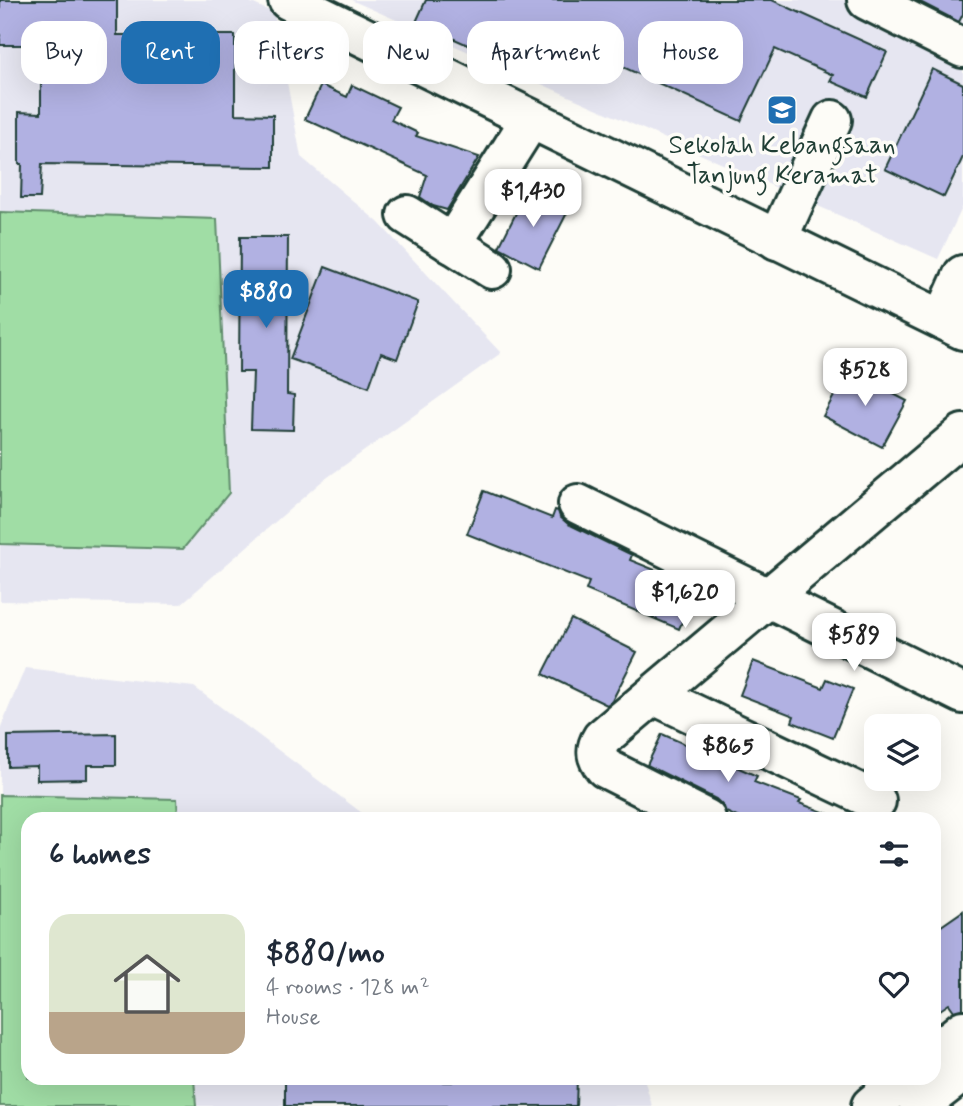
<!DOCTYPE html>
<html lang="en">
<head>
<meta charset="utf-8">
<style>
	body { margin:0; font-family:Mynerve,sans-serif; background:#f2f2f3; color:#1f2937; height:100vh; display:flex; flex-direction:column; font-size:26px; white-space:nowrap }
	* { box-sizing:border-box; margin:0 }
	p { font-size:23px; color:#747a83 }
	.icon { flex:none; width:38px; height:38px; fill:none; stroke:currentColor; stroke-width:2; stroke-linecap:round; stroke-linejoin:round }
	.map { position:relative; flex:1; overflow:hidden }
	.panel { position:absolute; left:21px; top:812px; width:920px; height:273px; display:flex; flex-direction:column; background:#fff; border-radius:21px; box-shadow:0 7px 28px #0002 }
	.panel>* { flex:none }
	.hud { position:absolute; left:21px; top:21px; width:922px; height:63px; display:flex; gap:14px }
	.fabs { position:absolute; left:864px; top:714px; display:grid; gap:14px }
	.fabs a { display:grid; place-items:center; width:77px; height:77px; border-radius:14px; background:#fff; box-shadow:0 7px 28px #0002; font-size:35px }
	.price { position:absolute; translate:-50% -60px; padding:0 16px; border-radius:14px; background:#fff; color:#222; font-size:23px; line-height:46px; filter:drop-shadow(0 2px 4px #0008) }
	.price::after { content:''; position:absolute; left:50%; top:42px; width:21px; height:16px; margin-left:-10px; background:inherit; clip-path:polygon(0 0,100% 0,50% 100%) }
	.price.on { background:#1f6fb2; color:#fff }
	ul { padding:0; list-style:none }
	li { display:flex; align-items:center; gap:21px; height:175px; padding:0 28px }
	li+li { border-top:2px solid #e0e1e3 }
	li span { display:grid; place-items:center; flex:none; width:196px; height:140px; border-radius:21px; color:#555 }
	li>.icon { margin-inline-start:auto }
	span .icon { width:84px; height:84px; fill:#fffc; stroke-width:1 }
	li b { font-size:30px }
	h2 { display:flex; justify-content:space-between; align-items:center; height:84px; padding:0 28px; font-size:30px }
	.chip { padding:0 24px; border-radius:21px; background:#fff; box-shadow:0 7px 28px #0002; font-size:24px; line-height:63px }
	.chip.on { background:#1f6fb2; color:#fff }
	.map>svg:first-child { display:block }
	.built { fill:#e6e6f1 }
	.green { fill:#a0dda5; stroke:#608d6c; stroke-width:2 }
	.building { fill:#b1b1e2; stroke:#1f3d34; stroke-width:2 }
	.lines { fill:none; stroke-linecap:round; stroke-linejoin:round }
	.minor-casing { stroke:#1f3d34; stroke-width:44 }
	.minor { stroke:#fdfcf7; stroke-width:38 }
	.labels { text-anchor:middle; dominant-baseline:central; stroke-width:7; stroke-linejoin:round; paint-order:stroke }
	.poi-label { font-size:26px; fill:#1f3d34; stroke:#fdfcf7 }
</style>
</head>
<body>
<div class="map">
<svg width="963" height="1106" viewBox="0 0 963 1106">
	<rect width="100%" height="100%" fill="#fdfcf7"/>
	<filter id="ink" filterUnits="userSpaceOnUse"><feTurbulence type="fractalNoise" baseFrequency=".0143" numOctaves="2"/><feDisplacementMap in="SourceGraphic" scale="14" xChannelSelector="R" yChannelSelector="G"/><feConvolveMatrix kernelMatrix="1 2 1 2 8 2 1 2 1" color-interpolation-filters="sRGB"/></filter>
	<g filter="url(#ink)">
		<!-- built -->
		<g class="built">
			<path d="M0,0H245L274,13L301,157L378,222L501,353L321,482L181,604L0,601Z"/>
			<path d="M351,0H963V206L938,259Z"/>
			<path d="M25,668L194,687L370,819H28V1078H644L652,1106H0V729Z"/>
		</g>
		<!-- green -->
		<g class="green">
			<path d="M0,212L217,219L229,493L183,549L0,544Z"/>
			<path d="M0,795L177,799L178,819H28V1078H194L196,1106H0Z"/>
		</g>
		<!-- building -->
		<g class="building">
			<path d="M0,0H117V35H235V114L273,115V167L42,164L40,198H21L22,164H19V112L41,113V45H0Z"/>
			<path d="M426,0H772L887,52L867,97L830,81L833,75L775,49L741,121L575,45L564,69L512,45L504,61L416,22Z"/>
			<path d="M916,0H963V14L959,22Z"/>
			<path d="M932,69L963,84V157L944,197L885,169Z"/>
			<path d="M321,85L347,97L352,85L398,107L391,120L418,133L416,136L479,157L447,210L433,206L420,197L427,175L305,119Z"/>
			<path d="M527,191L568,211L539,268L499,247Z"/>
			<path d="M240,237H288L287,394L294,395L293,430L251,429L253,372H239Z"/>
			<path d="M325,267L418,302L397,359L381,353L369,387L290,359Z"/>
			<path d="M848,370L907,401L882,447L823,416Z"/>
			<path d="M484,491L552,518L555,510L558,511L560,517L568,524L632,555L630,560L697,587L679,629L586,590L589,582L467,534Z"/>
			<path d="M571,619L637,652L612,701L607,705L543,674Z"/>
			<path d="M753,661L823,688L827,679L853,689L833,738L792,722L794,716L740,695Z"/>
			<path d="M116,734V765H87V779L37,780V766L8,767V736Z"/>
			<path d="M662,734L757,776L754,782L801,800L799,803L837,817L836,819H741L726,812L724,807L716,799L647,765Z"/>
			<path d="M963,911V1009L954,1011L949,1004L934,1014V931Z"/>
			<path d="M285,1078H389V1081L452,1082V1078H577L576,1106H285Z"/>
		</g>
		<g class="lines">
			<!-- minor casing -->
			<g class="minor-casing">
				<g id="minor">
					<path d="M288,0L963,330"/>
					<path d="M867,0L963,48"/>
					<path d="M407,215L492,269"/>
					<path d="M777,240L832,120"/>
					<path d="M452,244L530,120"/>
					<path d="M943,320L963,275"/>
					<path d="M578,504L963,694"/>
					<path d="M654,695L876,801"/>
					<path d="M706,819L605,768C596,758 595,749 602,738L963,434"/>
					<path d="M934,1054L963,1030"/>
					<path d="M871,1106L905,1078"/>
					<path d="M919,1106L963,1072"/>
				</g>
			</g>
			<!-- minor -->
			<use href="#minor" class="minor"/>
		</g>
	</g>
	<!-- icons -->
	<defs>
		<g id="school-square" transform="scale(1.575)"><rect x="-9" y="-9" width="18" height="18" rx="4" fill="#1f6fb2" stroke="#fdfcf7"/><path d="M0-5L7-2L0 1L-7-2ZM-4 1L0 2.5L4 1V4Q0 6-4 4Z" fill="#fff"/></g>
	</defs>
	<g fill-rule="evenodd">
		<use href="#school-square" x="782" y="110"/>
	</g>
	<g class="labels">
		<!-- poi labels -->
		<g class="poi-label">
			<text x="782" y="146">Sekolah Kebangsaan<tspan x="782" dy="30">Tanjung Keramat</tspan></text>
		</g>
	</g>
</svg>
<div class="fabs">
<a><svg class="icon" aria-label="layers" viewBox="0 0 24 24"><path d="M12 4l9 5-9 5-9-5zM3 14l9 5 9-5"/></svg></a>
</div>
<b class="price" style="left:533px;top:229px">$1,430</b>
<b class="price on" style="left:266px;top:330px">$880</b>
<b class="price" style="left:865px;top:408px">$528</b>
<b class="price" style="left:685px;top:630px">$1,620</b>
<b class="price" style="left:854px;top:673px">$589</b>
<b class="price" style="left:728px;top:784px">$865</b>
<div class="hud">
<a class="chip">Buy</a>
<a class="chip on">Rent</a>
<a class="chip">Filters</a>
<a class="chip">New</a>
<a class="chip">Apartment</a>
<a class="chip">House</a>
</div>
<section class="panel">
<h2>6 homes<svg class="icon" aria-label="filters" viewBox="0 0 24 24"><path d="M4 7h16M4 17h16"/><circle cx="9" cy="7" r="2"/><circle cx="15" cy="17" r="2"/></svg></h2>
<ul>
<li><span style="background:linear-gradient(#dfe7d0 70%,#b9a48a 0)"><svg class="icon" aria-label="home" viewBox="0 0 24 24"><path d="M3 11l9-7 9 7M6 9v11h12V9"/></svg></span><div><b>$880/mo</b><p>4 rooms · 128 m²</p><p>House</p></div><svg class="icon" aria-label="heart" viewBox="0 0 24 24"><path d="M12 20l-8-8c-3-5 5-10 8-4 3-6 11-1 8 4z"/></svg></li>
</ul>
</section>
</div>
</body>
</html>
